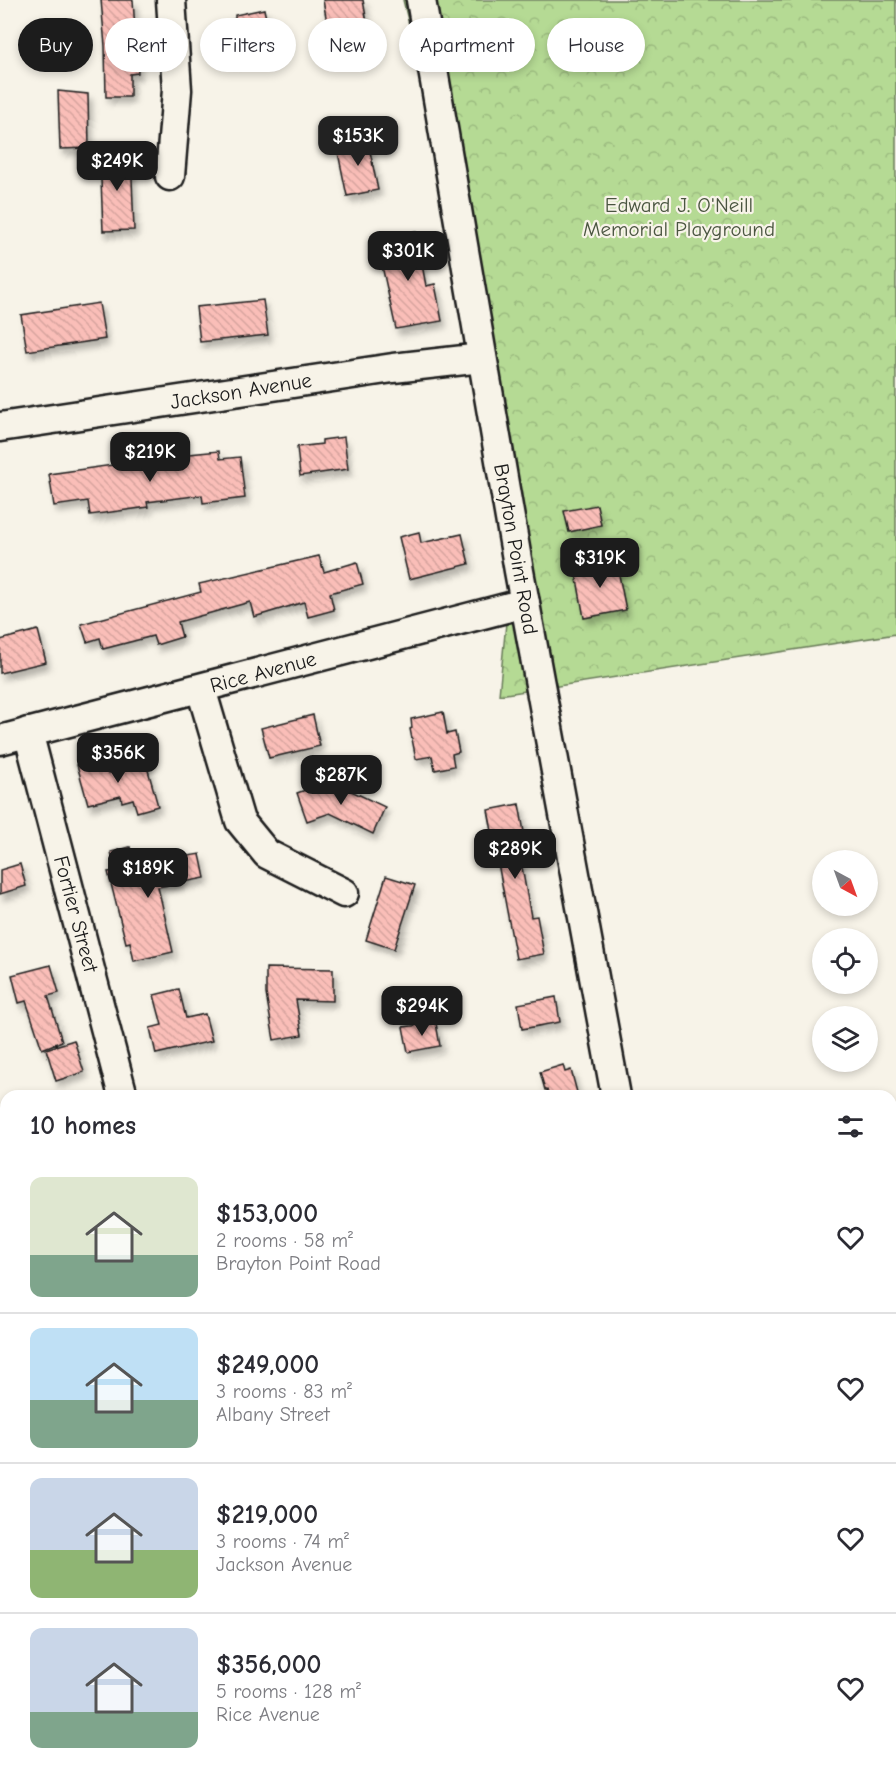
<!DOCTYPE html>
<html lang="en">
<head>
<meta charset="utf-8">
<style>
	body { margin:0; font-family:"Comic Neue",sans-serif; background:#f2f2f3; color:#2b2b33; height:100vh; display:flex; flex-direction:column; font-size:22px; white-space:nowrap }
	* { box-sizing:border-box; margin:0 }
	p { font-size:20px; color:#7c7c81 }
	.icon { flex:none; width:33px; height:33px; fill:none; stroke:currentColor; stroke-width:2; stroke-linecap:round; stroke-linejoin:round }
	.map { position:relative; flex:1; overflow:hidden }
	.side { position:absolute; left:0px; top:1090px; width:897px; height:686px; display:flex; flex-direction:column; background:#fff; border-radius:18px 18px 0 0; box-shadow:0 3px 9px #0003 }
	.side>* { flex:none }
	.guide { position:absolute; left:18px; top:18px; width:861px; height:54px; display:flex; gap:12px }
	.needle { width:39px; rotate:139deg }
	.buttons { position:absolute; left:812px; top:850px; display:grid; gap:12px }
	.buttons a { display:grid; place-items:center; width:66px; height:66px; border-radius:50%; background:#fff; box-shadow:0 3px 9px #0003; font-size:30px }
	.price { position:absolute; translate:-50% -51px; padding:0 14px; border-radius:12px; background:#1c1c1c; color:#fff; font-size:20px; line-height:39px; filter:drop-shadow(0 2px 3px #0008) }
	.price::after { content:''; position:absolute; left:50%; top:36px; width:18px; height:14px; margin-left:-9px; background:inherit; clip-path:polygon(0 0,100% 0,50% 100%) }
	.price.active { background:#222; color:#fff }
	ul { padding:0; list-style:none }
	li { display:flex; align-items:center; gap:18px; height:150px; padding:0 30px }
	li+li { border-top:2px solid #e1e1e2 }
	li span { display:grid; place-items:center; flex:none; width:168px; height:120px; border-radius:12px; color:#555 }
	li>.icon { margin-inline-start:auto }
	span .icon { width:72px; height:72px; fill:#fffc; stroke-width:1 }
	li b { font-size:26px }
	h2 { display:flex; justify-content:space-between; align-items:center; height:72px; padding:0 30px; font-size:26px }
	.chip { padding:0 21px; border-radius:27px; background:#fff; box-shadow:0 3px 9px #0003; font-size:21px; line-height:54px }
	.chip.active { background:#1c1c1c; color:#fff }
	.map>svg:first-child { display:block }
	.park { fill:url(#park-crowns); stroke:#687b58; stroke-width:1.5 }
	.building { fill:url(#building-back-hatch); stroke:#1c1c1c; stroke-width:1.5; filter:url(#shadow) }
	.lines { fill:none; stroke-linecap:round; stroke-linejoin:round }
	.minor-casing { stroke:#1c1c1c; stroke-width:33 }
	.major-casing { stroke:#1c1c1c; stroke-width:38 }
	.minor { stroke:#f7f3e8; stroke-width:28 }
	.major { stroke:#fbdf96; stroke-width:33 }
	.labels { text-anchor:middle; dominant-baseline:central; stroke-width:4.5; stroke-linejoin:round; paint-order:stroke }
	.park-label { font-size:21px; fill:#4a5540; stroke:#f7f3e8 }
	.street-label { font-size:21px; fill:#1c1c1c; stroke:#f7f3e8 }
</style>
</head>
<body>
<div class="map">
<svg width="896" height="1775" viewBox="0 0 896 1775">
	<defs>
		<pattern id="park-crowns" width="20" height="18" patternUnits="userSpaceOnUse" patternTransform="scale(1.5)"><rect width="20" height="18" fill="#b5da94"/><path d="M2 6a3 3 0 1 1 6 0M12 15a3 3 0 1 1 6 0" fill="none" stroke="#9bba7f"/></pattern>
		<pattern id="building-back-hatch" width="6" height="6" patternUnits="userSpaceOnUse" patternTransform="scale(1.5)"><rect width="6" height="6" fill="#fabeb8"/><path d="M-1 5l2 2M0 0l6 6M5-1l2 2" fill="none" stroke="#d6a39e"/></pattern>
		<filter id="shadow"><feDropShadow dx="3.5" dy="6" stdDeviation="3" flood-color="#0004"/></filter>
	</defs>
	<rect width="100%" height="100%" fill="#f7f3e8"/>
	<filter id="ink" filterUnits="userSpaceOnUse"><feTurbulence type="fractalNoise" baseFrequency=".0167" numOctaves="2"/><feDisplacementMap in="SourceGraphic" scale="12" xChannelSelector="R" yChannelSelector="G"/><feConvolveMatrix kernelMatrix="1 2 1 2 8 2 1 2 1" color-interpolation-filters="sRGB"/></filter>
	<g filter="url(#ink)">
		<!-- park -->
		<path class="park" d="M403,0H896V634L499,695L516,520L477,300Z"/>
		<!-- building -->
		<g class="building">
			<path d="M101,0H133L138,73L130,74V97H106L105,46Z"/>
			<path d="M323,0H363L368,28L334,34L332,22L327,23Z"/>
			<path d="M264,9L273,51L234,59L231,39L226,40L223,22L235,19V15Z"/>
			<path d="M58,91L88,94L89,148L60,149Z"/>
			<path d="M367,137L378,190L347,196L338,153L345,152L343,142Z"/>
			<path d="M131,153L134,230L103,231L100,154Z"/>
			<path d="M416,232L426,286L435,284L442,321L396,329L376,239Z"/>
			<path d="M263,300L268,335L200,342L196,307Z"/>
			<path d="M99,303L105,339L27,351L21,315Z"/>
			<path d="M344,437L348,469L300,476L297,447L322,444V440Z"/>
			<path d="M219,451L220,459L240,457L245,498L203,503L202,495L147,502L148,507L90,515L88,501L54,506L49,474L127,463V467L180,461L179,455Z"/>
			<path d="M597,505L601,525L569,532L564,511Z"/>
			<path d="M419,532L421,543L462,534L469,564L409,579L399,537Z"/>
			<path d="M319,556L324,572L357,562L363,584L330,593L334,610L308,617L304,602L254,617L250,602L178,622L182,637L156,645L153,636L103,649L100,638L87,642L81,624L201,592L199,584Z"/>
			<path d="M616,560L626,610L584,618L575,568Z"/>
			<path d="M38,630L46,662L0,673V640Z"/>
			<path d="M443,712L447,734L455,732L459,752L452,754L454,766L435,770L432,756L416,759L410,729L412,728L411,719Z"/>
			<path d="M313,715L320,746L269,758L261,728Z"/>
			<path d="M106,758L109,773L146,763L158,806L137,812L133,799L122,802L121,796L88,804L77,765Z"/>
			<path d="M325,783L345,788L385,807L373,834L330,813L307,821L297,793Z"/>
			<path d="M519,804L528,854L520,856L531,917L537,916L544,954L516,959L488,810Z"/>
			<path d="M130,847L135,865L200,854L205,878L158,887L173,952L134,961L130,942L126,943L108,872L116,871L111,852Z"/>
			<path d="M20,864L26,886L0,894V870Z"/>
			<path d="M386,876L415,885L394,949L366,940Z"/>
			<path d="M51,965L59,993L48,996L62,1041L42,1049L26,1001L19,1003L12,975Z"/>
			<path d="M266,968L333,969V1001L296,1000L302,1035L274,1040L266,994Z"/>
			<path d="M179,989L186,1018L205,1014L212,1041L156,1054L150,1028L162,1025L154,995Z"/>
			<path d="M556,997L560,1022L522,1029L518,1004Z"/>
			<path d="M436,1023L440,1046L408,1052L403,1027Z"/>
			<path d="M74,1040L84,1072L56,1081L46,1049Z"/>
			<path d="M563,1065L565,1072L571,1070L578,1096H549L547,1090H545L540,1072Z"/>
		</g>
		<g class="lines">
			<!-- minor casing -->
			<g class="minor-casing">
				<g id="minor">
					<path d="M421,0L519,571L616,1096"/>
					<path d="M170,176L177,90L171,0"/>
					<path d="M0,427L393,368L482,358"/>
					<path d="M201,689L240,821L267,854L344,893"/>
					<path d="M28,732L123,1096"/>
					<path d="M0,740L525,603"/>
					<path d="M0,1273L6,1272"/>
					<path d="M891,1450L896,1449"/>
					<path d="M731,1770L732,1775"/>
				</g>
			</g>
			<!-- major casing -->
			<g class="major-casing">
				<g id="major">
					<path d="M891,1754L896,1753"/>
					<path d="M820,1775L836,1770"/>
				</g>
			</g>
			<!-- minor -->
			<use href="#minor" class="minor"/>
			<!-- major -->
			<use href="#major" class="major"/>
		</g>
	</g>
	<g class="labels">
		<!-- park labels -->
		<g class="park-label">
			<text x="679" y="205">Edward J. O'Neill<tspan x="679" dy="24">Memorial Playground</tspan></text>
		</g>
		<!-- street labels -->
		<g class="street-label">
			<text transform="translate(241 391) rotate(-9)">Jackson Avenue</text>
			<text transform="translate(516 549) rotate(80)">Brayton Point Road</text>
			<text transform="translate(263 672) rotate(-15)">Rice Avenue</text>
			<text transform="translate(76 914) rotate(75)">Fortier Street</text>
		</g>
	</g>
</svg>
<div class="buttons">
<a><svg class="needle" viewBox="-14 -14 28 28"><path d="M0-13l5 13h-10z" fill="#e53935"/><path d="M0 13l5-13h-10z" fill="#7c7c81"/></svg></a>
<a><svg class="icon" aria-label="locate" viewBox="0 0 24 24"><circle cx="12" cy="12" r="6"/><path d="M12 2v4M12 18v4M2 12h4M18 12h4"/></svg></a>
<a><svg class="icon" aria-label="layers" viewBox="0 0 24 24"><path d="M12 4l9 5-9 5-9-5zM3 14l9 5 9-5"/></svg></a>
</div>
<b class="price active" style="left:358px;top:167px">$153K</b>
<b class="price" style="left:117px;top:192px">$249K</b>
<b class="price" style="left:408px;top:282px">$301K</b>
<b class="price" style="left:150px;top:483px">$219K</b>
<b class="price" style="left:600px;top:589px">$319K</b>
<b class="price" style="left:118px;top:784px">$356K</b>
<b class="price" style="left:341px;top:806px">$287K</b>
<b class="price" style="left:515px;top:880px">$289K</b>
<b class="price" style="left:148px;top:899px">$189K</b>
<b class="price" style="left:422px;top:1037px">$294K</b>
<div class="guide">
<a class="chip active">Buy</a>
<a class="chip">Rent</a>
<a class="chip">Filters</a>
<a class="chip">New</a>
<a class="chip">Apartment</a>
<a class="chip">House</a>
</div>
<section class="side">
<h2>10 homes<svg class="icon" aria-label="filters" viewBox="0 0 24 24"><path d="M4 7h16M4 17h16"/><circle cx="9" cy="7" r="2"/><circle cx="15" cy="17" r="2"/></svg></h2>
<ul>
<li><span style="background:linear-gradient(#dfe7d0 65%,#7fa58c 0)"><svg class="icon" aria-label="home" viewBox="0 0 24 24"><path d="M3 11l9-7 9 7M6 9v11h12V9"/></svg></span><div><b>$153,000</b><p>2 rooms · 58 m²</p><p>Brayton Point Road</p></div><svg class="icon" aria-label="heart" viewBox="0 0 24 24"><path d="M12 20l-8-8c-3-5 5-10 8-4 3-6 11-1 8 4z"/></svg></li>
<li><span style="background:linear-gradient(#bfe0f5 60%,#7fa58c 0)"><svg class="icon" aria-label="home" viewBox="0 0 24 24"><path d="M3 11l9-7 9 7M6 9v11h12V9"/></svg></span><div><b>$249,000</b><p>3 rooms · 83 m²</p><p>Albany Street</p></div><svg class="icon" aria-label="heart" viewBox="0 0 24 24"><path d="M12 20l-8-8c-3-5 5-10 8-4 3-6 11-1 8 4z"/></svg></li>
<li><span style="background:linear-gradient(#c9d6e8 60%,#8fb573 0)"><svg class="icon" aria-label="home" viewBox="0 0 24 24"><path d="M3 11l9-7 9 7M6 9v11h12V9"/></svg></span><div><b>$219,000</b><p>3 rooms · 74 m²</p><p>Jackson Avenue</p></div><svg class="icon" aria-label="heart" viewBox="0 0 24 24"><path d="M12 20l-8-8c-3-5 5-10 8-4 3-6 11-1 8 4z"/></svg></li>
<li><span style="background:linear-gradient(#c9d6e8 70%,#7fa58c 0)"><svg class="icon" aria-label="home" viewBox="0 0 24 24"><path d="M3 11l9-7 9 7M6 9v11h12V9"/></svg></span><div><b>$356,000</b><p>5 rooms · 128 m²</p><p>Rice Avenue</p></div><svg class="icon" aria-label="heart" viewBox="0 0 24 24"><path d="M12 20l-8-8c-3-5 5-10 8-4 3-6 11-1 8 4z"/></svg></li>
</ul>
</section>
</div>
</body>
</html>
